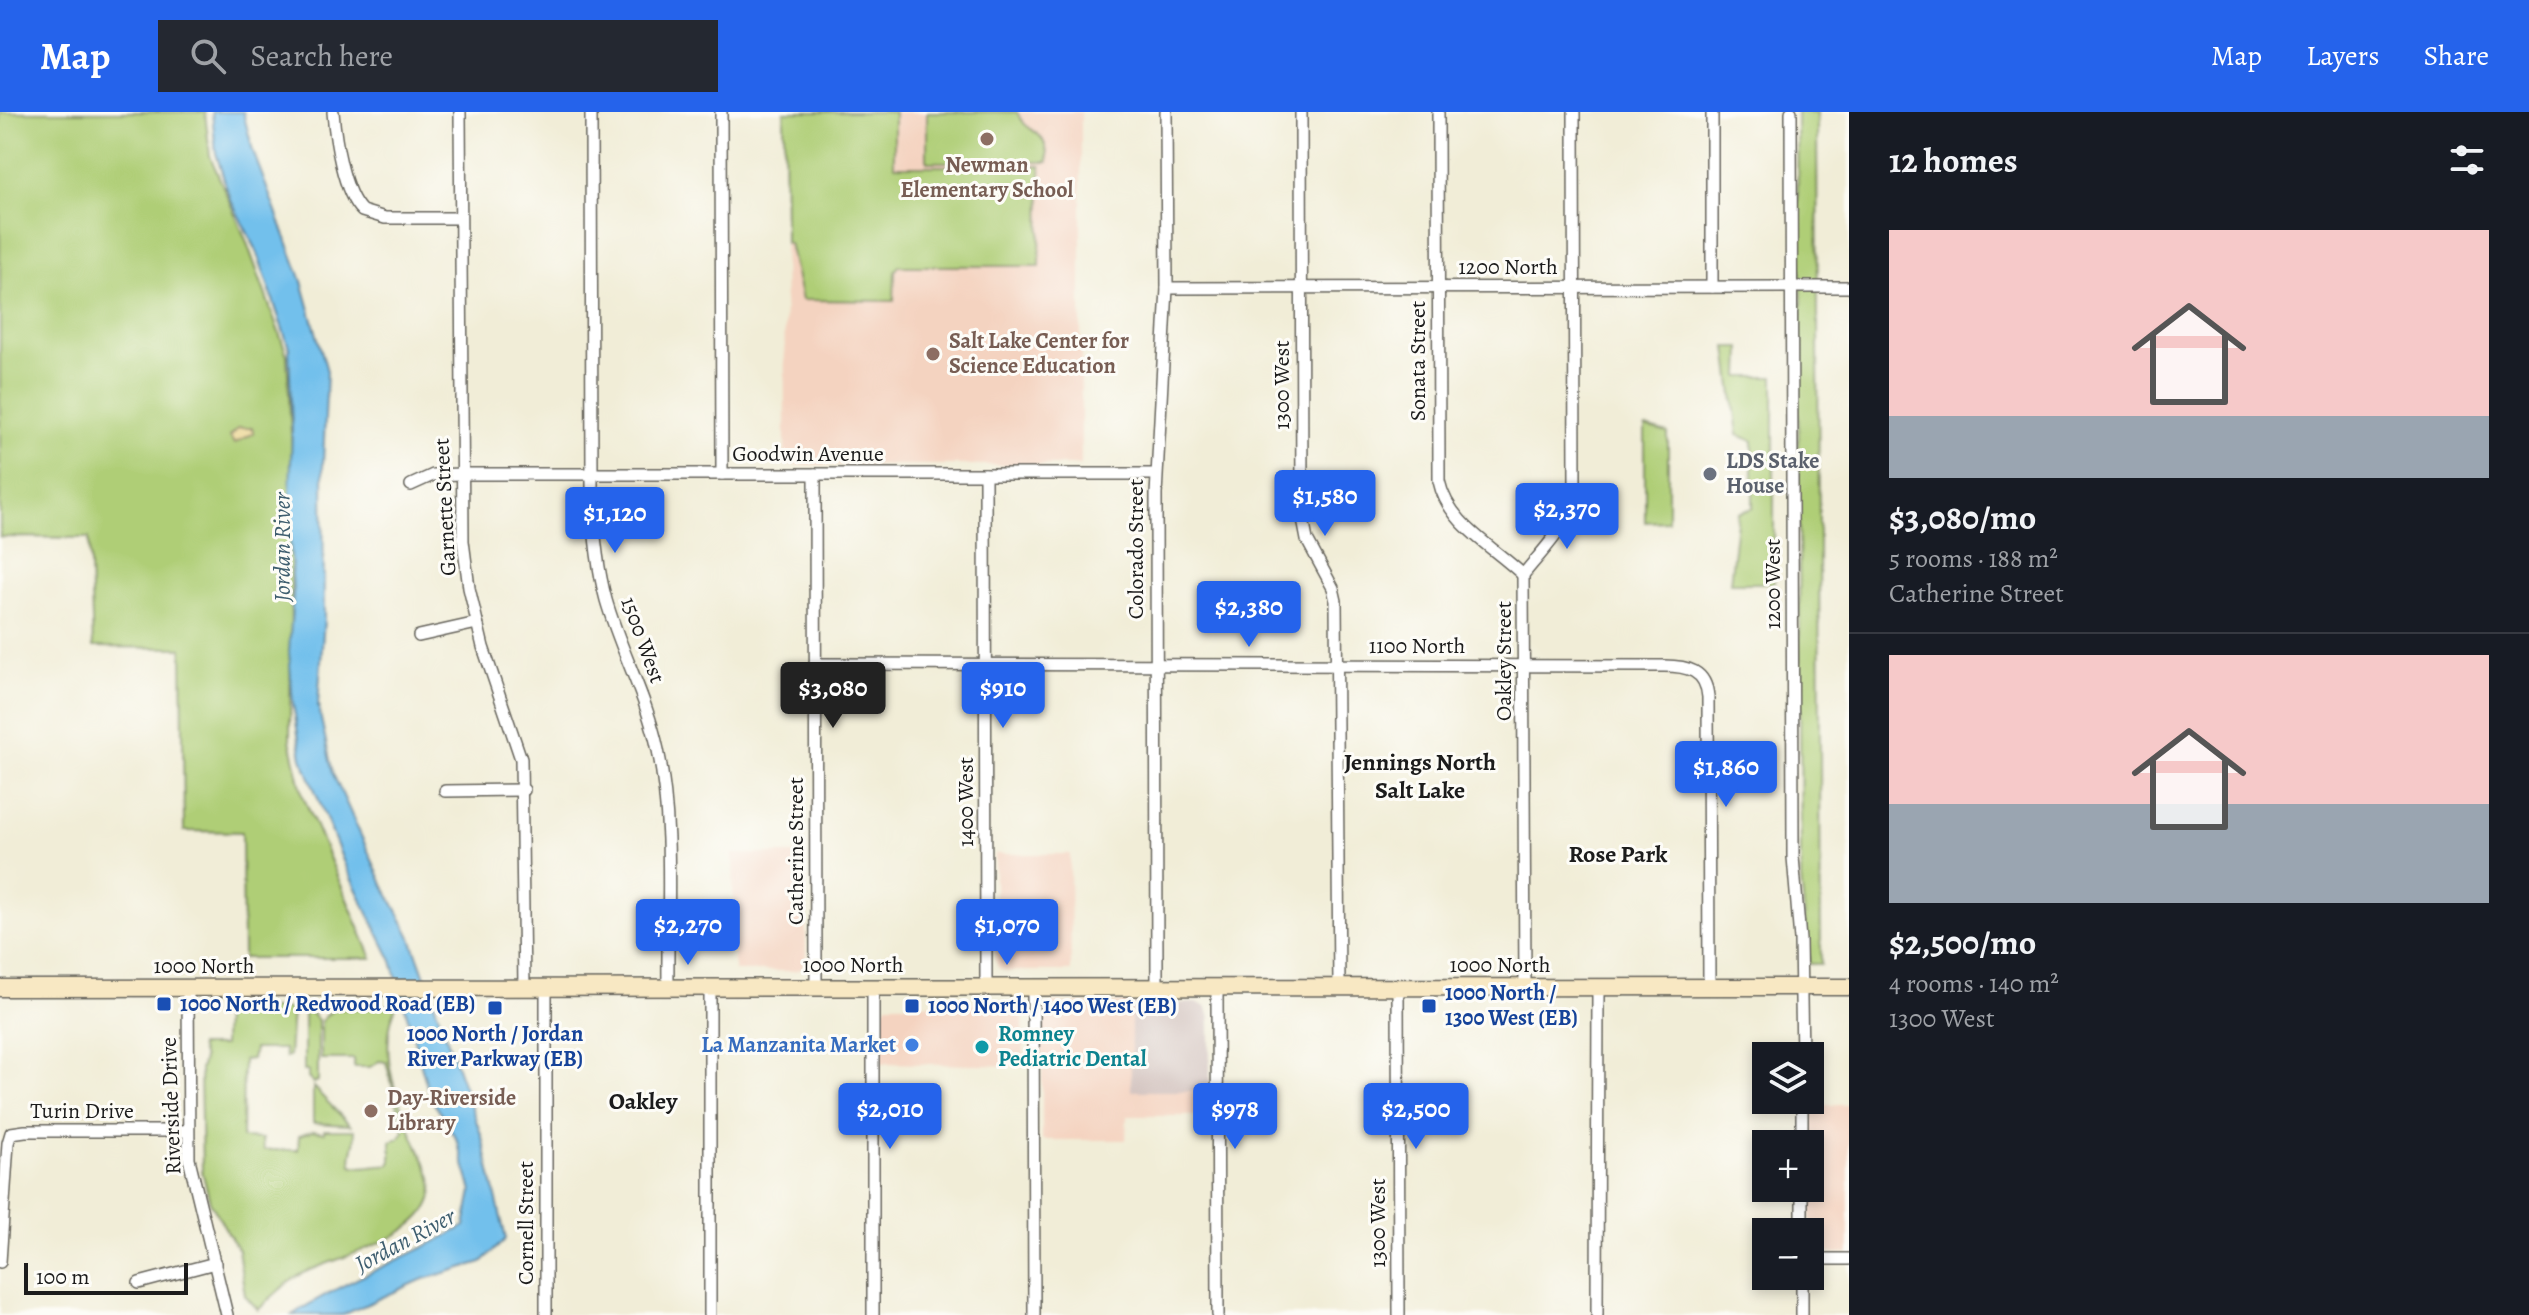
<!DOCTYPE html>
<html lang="en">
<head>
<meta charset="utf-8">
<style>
	body { margin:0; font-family:Alegreya,serif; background:#242831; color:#f1f3f6; height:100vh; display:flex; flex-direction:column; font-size:30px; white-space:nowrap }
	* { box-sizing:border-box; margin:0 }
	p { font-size:26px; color:#9ea1a6 }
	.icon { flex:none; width:44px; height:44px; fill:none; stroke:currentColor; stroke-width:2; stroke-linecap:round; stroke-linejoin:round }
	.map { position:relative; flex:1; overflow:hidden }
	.panel { display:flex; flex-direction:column; background:#171b24; width:680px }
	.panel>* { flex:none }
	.fabs { position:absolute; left:1752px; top:930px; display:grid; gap:16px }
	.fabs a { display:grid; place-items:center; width:72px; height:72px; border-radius:0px; background:#171b24; box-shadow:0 4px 12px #0003; font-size:40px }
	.scale { position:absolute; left:24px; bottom:20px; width:164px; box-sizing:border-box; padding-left:8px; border:4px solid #1c1c1c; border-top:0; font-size:22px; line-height:28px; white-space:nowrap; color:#1c1c1c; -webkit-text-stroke:6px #fdfcf7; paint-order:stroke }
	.price { position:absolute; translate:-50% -68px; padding:0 18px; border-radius:8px; background:#2563eb; color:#fff; font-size:26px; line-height:52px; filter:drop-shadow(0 2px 4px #0008) }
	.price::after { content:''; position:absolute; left:50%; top:48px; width:24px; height:18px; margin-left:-12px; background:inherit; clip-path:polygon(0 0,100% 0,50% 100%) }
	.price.selected { background:#222; color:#fff }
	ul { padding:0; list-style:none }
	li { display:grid; align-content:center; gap:16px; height:424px; padding:0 40px }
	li+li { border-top:2px solid #363941 }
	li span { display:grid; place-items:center; height:248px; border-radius:0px; color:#555 }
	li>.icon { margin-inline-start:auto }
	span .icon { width:144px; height:144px; fill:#fffc; stroke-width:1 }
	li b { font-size:34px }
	h2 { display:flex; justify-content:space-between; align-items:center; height:96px; padding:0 40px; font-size:34px }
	header { display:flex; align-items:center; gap:48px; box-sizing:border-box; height:112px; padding:0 40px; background:#2563eb; color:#fff }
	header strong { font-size:38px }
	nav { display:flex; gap:44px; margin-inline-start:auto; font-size:28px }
	.search { width:560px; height:72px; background:#242831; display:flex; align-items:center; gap:20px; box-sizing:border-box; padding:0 28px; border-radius:0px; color:#9ea1a6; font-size:30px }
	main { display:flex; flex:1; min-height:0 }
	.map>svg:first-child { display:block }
	.built { fill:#f4d3c0 }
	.industrial { fill:#d0c0bc }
	.green { fill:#afce76; stroke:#667549; stroke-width:2 }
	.sand { fill:#eeda9e; stroke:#857b5d; stroke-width:2 }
	.water { fill:#72c0ec; stroke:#476e84; stroke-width:2 }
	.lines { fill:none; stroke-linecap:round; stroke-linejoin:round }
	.street-casing { stroke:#67655d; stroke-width:14 }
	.secondary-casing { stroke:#67655d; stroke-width:19 }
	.street { stroke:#fff; stroke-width:11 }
	.secondary { stroke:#f8e8c3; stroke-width:16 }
	.education-dot { fill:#8d6e63; stroke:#fdfcf7; stroke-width:3 }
	.worship-dot { fill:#6b7280; stroke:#fdfcf7; stroke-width:3 }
	.transit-dot { fill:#1a4fb4; stroke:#fdfcf7; stroke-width:3 }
	.shop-dot { fill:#3f7fe0; stroke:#fdfcf7; stroke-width:3 }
	.culture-dot { fill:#0f9aa8; stroke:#fdfcf7; stroke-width:3 }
	.labels { text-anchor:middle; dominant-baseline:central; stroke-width:6; stroke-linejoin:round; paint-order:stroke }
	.education-label { font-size:22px; font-weight:bold; fill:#785e54; stroke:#fdfcf7; text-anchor:start }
	.street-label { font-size:22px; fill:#1c1c1c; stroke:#fdfcf7 }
	.worship-label { font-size:22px; font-weight:bold; fill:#5b616d; stroke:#fdfcf7; text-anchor:start }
	.transit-label { font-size:22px; font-weight:bold; fill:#164399; stroke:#fdfcf7; text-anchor:start }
	.culture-label { font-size:22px; font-weight:bold; fill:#0d838f; stroke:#fdfcf7; text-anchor:start }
	.shop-label { font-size:22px; font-weight:bold; fill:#366cbe; stroke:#fdfcf7; text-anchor:end }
	.water-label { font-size:24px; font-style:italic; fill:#3e5e6f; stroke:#fdfcf7 }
	.neighbourhood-label { font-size:24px; font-weight:bold; fill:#1c1c1c; stroke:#fdfcf7 }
</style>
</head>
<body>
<header>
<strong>Map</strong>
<div class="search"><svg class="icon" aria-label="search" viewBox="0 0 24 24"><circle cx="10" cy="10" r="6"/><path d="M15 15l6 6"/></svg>Search here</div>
<nav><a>Map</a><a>Layers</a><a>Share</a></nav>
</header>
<main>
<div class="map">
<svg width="1849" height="1203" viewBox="0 0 1849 1203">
	<rect width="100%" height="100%" fill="#fdfcf7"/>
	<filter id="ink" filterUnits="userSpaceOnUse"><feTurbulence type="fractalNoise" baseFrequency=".0125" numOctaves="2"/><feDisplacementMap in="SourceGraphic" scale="16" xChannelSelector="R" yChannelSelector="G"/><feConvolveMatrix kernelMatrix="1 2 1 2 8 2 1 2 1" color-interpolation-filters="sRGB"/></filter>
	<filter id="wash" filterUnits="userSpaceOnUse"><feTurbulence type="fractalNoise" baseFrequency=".006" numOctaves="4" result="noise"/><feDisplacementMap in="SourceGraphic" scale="32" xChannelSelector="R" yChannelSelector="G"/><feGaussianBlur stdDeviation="1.8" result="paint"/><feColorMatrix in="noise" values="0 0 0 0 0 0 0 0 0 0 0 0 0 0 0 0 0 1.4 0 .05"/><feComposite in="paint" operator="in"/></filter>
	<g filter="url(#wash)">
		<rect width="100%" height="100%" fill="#f1edd7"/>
		<!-- built -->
		<g class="built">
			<path d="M784,0H1081V353H785Z"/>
			<path d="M733,742H805L806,847L801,857L793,859H734Z"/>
			<path d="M995,742H1070L1071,859H1007L998,855L995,847Z"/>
			<path d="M1011,891L1018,893L1023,899L1024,954L881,951L882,901L888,892Z"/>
			<path d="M1052,891H1131V979H1210V1004H1127L1126,1028H1042V905L1044,897Z"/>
			<path d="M1810,993H1849V1141H1822L1814,1137L1811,1132Z"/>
		</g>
		<!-- industrial -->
		<path class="industrial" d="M1131,891H1199L1207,896L1210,906V979H1131Z"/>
		<!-- green -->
		<g class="green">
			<path d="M0,0H205L210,44L246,128L287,243L292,343L290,628L303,684L372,846H243L242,720L184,719L182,536L93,535L89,426L0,425Z"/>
			<path d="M784,0H894V54H1041L1040,154H899L895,159L894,189L802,188L789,131H785Z"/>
			<path d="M927,0H1017C1027,25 1046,12 1048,50H927Z"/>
			<path d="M1797,0H1817L1821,852H1809L1801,768L1798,221L1802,191L1798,114Z"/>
			<path d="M1727,235H1741L1740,265H1774V471H1730L1738,401L1753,396V329L1738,323Z"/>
			<path d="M1645,315L1668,321V409L1645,410Z"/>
			<path d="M397,892C375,939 399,994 419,1038C425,1051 436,1069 432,1084C422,1128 336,1144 300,1163C284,1172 271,1186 258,1198L245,1183L238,1138L210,1090L202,1059L200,958L203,947L199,934H223L224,897H292L289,944L285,945L284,937H254L252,947L243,948L242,1026L262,1027L263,1038H298L299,1024L314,1019L324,1021V1018H354C358,1031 348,1041 352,1053C363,1058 377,1051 389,1053L391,1049V1029L399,1026L404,1019L386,950L379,949L370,955H354V947H321V909L333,897L373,896Z"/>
			<path d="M306,896L318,908V969L313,971L308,966V959H304V897Z"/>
			<path d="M313,975L350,1013L313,1011Z"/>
		</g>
		<!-- sand -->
		<path class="sand" d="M238,316H252L254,321L234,332L230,325Z"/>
		<!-- water -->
		<path class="water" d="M212,0H243L253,39L302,169L327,259L323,352L324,507L318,593L333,662L382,770L410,823L482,1025L506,1127L482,1150L421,1168L343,1203H292C346,1167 409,1146 465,1114L472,1079L456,1026L430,985L392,849L346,756L302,646L293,592L289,540L293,481L289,411L292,317L289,236L256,137L230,87L216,41Z"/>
	</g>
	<g filter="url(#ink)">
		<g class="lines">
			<!-- street casing -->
			<g class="street-casing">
				<g id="street">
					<path d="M333,0C335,26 343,81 362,99L385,106H460"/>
					<path d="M460,0L463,429L469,476L483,535L521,647L524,876"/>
					<path d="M591,0L592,374C593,412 596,451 606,488C621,540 647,586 658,638C674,715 667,797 668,876"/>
					<path d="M721,0L722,362"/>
					<path d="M1301,0L1302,402L1307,428L1333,476L1336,489L1339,875"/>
					<path d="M1438,0L1439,369C1448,412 1493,434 1523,463"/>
					<path d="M1712,0V175"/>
					<path d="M1791,0L1793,745L1800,828L1802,944"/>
					<path d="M1167,176L1849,175"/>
					<path d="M815,362L816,875"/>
					<path d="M985,362L986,875"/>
					<path d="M411,373L433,363L461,362H1156"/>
					<path d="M419,524L477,511"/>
					<path d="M815,552L1664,554C1687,554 1706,558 1708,585L1709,875"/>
					<path d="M445,679L524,678"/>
					<path d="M710,875V1203"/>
					<path d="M873,875V1203"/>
					<path d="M1033,875L1034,1203"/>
					<path d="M1157,875L1156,383L1167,176L1166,0"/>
					<path d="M1217,875L1218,1203"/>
					<path d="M1398,875L1399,1203"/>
					<path d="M1525,875L1523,463C1545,435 1570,414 1575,378L1574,0"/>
					<path d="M188,876L189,1047L227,1203"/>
					<path d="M546,876V1203"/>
					<path d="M1802,988V1032"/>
					<path d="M1802,1076V1120"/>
					<path d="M1810,1147H1849"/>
					<path d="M0,1150L8,1031L11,1021L25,1019H188"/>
					<path d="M1802,1164V1203"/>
					<path d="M139,1171L215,1151"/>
					<path d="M1597,1203L1598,875"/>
				</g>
			</g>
			<!-- secondary casing -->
			<g class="secondary-casing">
				<path id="secondary" d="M0,876L1849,875"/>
			</g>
			<!-- street -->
			<use href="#street" class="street"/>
			<!-- secondary -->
			<use href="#secondary" class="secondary"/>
		</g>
	</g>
	<!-- markers -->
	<g class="education-dot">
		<circle cx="987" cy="27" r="8"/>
		<circle cx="933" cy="242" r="8"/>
		<circle cx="371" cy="999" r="8"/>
	</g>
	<circle class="worship-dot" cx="1710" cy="362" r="8"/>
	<g class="transit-dot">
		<rect x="156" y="884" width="16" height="16" rx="4"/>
		<rect x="904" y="886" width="16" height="16" rx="4"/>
		<rect x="1421" y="886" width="16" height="16" rx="4"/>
		<rect x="487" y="888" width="16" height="16" rx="4"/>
	</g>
	<circle class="shop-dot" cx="912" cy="933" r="8"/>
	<circle class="culture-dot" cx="982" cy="935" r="8"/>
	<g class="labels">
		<!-- education labels -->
		<g class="education-label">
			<text x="987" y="53" text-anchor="middle">Newman<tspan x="987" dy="25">Elementary School</tspan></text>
			<text x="949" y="229">Salt Lake Center for<tspan x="949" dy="25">Science Education</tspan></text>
			<text x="387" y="986">Day-Riverside<tspan x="387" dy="25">Library</tspan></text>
		</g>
		<!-- street labels -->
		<g class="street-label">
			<text x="1508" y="155">1200 North</text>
			<text transform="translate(1418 249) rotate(-90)">Sonata Street</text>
			<text transform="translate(1282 273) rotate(-90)">1300 West</text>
			<text x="808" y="342">Goodwin Avenue</text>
			<text transform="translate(445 395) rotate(-93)">Garnette Street</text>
			<text transform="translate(1136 437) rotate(-90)">Colorado Street</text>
			<text transform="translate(1773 472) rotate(-90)">1200 West</text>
			<text transform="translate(643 528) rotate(70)">1500 West</text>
			<text x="1417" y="534">1100 North</text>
			<text transform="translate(1504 549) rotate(-90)">Oakley Street</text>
			<text transform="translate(966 690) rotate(-90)">1400 West</text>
			<text transform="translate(796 739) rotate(-90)">Catherine Street</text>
			<text x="853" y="853">1000 North</text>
			<text x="1500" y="853">1000 North</text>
			<text x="204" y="854">1000 North</text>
			<text transform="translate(171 994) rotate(-92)">Riverside Drive</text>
			<text x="82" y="999">Turin Drive</text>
			<text transform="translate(526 1111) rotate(-90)">Cornell Street</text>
			<text transform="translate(1378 1111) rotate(-90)">1300 West</text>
		</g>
		<!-- worship labels -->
		<g class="worship-label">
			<text x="1726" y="349">LDS Stake<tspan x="1726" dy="25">House</tspan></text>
		</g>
		<!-- transit labels -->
		<g class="transit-label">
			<text x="1445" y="881">1000 North /<tspan x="1445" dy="25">1300 West (EB)</tspan></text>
			<text x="180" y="892">1000 North / Redwood Road (EB)</text>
			<text x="928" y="894">1000 North / 1400 West (EB)</text>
			<text x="495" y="922" text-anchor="middle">1000 North / Jordan<tspan x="495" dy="25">River Parkway (EB)</tspan></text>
		</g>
		<!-- culture labels -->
		<g class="culture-label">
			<text x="998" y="922">Romney<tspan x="998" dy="25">Pediatric Dental</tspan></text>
		</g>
		<!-- shop labels -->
		<g class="shop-label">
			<text x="896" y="933">La Manzanita Market</text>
		</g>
		<!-- water labels -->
		<g class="water-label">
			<text transform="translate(282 435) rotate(-90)">Jordan River</text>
			<text transform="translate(405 1128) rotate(-28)">Jordan River</text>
		</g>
		<!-- neighbourhood labels -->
		<g class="neighbourhood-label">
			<text x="1420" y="650">Jennings North<tspan x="1420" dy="28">Salt Lake</tspan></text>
			<text x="1618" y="742">Rose Park</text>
			<text x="643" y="989">Oakley</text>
		</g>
	</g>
</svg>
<div class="fabs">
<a><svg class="icon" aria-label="layers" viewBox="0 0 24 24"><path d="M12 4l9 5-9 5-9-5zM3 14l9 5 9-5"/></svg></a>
<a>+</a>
<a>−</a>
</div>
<div class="scale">100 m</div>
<b class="price" style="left:1325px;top:426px">$1,580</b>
<b class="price" style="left:1567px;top:439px">$2,370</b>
<b class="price" style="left:615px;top:443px">$1,120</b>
<b class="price" style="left:1249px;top:537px">$2,380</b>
<b class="price selected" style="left:833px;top:618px">$3,080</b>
<b class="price" style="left:1003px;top:618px">$910</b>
<b class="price" style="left:1726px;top:697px">$1,860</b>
<b class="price" style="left:688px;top:855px">$2,270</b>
<b class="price" style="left:1007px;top:855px">$1,070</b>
<b class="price" style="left:890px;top:1039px">$2,010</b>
<b class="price" style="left:1235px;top:1039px">$978</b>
<b class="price" style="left:1416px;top:1039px">$2,500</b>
</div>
<section class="panel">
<h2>12 homes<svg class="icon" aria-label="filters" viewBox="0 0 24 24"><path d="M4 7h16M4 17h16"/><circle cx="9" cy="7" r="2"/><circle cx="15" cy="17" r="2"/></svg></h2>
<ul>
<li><span style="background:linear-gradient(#f6c9c9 75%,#9aa5b1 0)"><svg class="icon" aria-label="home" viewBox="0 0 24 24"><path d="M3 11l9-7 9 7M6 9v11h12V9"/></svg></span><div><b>$3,080/mo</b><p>5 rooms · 188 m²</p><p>Catherine Street</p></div></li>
<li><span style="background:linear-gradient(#f6c9c9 60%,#9aa5b1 0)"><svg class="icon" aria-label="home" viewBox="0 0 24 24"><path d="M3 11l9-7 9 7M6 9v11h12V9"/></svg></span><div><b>$2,500/mo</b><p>4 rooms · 140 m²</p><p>1300 West</p></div></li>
</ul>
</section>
</main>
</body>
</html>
